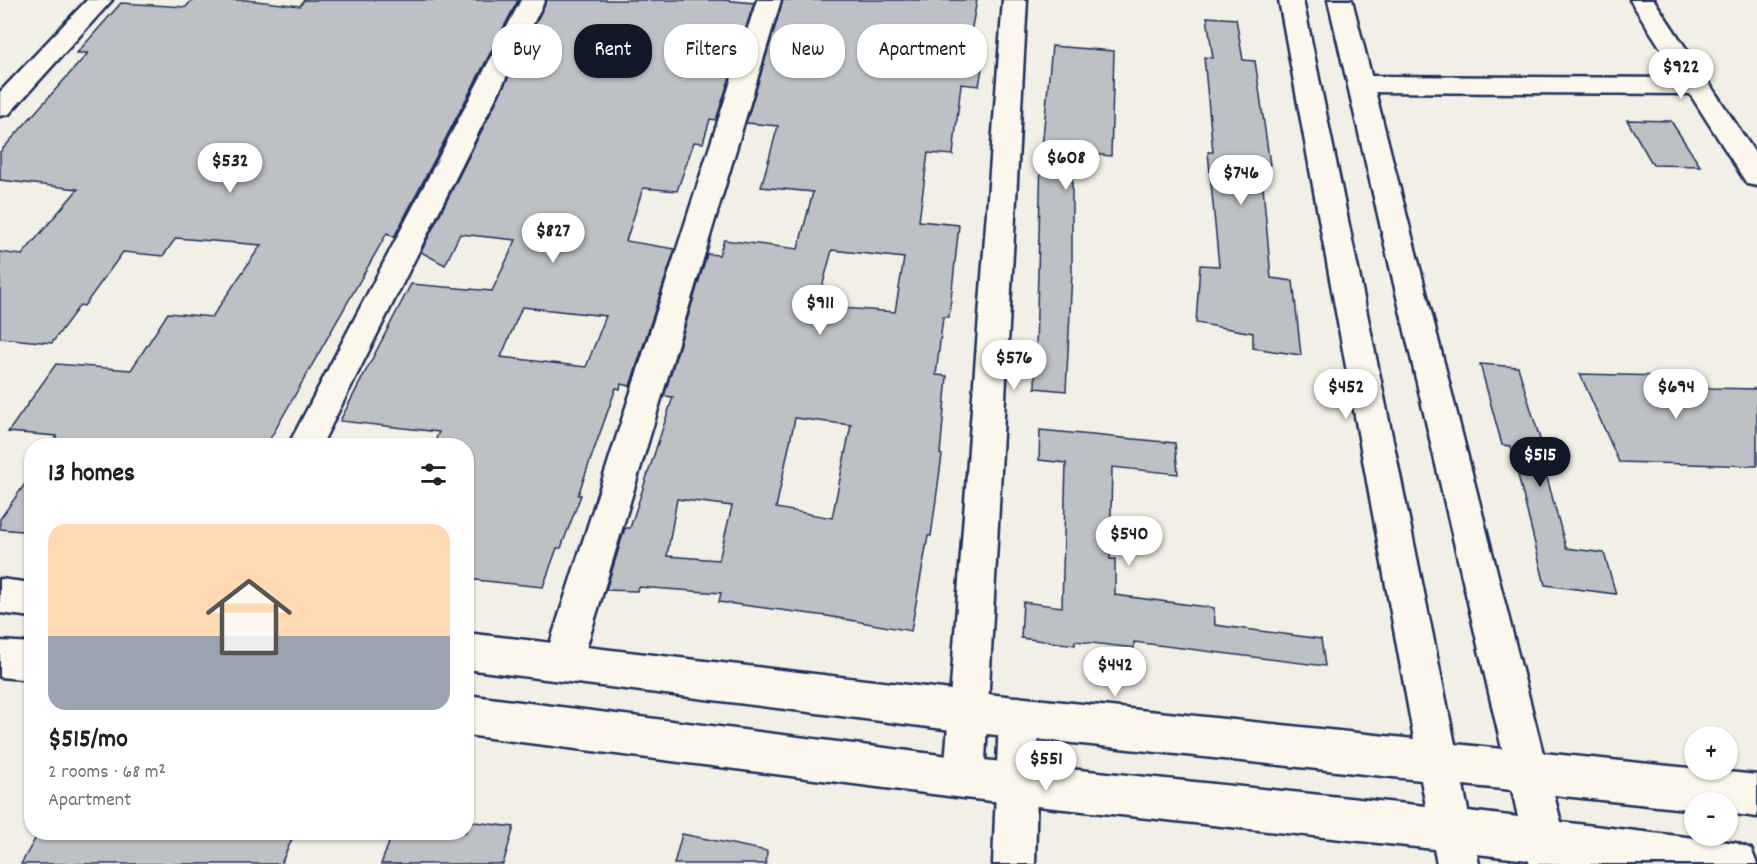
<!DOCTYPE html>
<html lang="en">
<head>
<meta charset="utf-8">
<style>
	body { margin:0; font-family:Dekko,sans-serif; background:#f6f6f6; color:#202124; height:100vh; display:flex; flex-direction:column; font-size:22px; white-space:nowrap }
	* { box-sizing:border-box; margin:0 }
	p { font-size:20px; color:#757577 }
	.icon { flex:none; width:33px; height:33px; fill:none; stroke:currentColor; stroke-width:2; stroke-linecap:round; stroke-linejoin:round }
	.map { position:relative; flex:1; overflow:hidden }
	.drawer { position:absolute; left:24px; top:438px; width:450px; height:402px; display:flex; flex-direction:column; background:#fff; border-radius:24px; box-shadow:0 2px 4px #0004 }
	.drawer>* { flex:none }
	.hud { position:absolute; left:492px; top:24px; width:570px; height:54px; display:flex; gap:12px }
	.buttons { position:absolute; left:1684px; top:726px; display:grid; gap:12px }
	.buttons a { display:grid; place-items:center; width:54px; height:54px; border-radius:50%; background:#fff; box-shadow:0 2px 4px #0004; font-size:30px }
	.price { position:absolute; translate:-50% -51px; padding:0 14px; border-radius:21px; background:#fff; color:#222; font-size:20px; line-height:39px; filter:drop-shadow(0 2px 3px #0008) }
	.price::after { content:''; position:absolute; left:50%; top:36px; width:18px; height:14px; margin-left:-9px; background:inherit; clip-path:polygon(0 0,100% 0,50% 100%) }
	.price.selected { background:#111827; color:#fff }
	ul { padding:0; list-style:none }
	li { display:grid; align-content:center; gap:12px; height:318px; padding:0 24px }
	li span { display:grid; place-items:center; height:186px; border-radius:18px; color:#555 }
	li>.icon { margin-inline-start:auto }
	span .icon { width:108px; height:108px; fill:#fffc; stroke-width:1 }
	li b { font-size:26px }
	h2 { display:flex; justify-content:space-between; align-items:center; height:72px; padding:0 24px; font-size:26px }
	.chip { padding:0 21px; border-radius:24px; background:#fff; box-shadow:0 2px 4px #0004; font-size:21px; line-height:54px }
	.chip.selected { background:#111827; color:#fff }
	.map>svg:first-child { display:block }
	.building { fill:#bdc0c4; stroke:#1b2f5e; stroke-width:1.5; fill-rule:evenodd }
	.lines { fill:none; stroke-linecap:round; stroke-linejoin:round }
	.street-casing { stroke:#1b2f5e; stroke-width:5 }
	.secondary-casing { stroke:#1b2f5e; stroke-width:5 }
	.street { fill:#fbf7ec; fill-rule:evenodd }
	.secondary { fill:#fbf7ec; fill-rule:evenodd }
</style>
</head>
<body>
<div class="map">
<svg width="1757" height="864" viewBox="0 0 1757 864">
	<rect width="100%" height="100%" fill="#f2efe6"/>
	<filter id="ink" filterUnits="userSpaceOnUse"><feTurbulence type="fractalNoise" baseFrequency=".0167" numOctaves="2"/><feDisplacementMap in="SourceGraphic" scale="12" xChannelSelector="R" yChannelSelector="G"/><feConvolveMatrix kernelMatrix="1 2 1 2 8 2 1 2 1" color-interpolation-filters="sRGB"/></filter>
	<g filter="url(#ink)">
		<!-- building -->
		<g class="building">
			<path d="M192,0H246L300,6L304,0H518L394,237L387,233L266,446H51L57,436L8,432L56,364L131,370L168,313L212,317L261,245L176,238L163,256L123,252L84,306L80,305L52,343L0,338V252L22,255L78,189L0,180V152L88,53H77L121,3L186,7Z"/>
			<path d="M547,0H722L754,3L716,120L710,119L703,143L694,142L677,191L643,188L626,241L675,249L630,386L621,384L620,389L616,388L578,495H581L561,548H557L543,587L466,579V446H433L439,432L340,421L411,284L492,291L516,240L460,234L445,265L421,252ZM522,307L606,316L586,367L501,357Z"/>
			<path d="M783,0H977L968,48L985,50L979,86L961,84L953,155L928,153L919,221L959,225L949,317H943L936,375L947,376L940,454L942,455L931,536H928L911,631L827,616L719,602L721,593L638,587L637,591L606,590L625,528H630L673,397L664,396L707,254L719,255L724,240L798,249L813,192L761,187L778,126L746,123ZM832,250L904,258L895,312L817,306ZM795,418L851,425L832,518L776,508ZM677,499L732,506L719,560L667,556Z"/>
			<path d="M1207,17L1236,19L1243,60L1255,61L1270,165L1261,164L1271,278L1293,281L1301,355L1253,348V333L1196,323L1200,265L1219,266L1208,152H1213L1204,57L1213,58Z"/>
			<path d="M1052,46L1114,51L1111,156L1072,152V273L1066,391L1035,388L1041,157Z"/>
			<path d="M1627,120L1671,121L1700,166L1653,165Z"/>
			<path d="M1480,364L1518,367L1543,449L1539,448L1566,548L1604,553L1616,594L1545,585L1511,446L1502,445Z"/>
			<path d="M1580,374L1703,377L1709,388L1757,389V466L1619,462Z"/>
			<path d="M1040,430L1175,443L1178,474L1112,467L1110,559H1115V595L1214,608L1215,625L1321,639L1325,666L1134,642V648L1075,641V645L1021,638L1023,602L1062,607L1066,463L1039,460Z"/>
			<path d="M32,474V532L0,529V519Z"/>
			<path d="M466,821L514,827L503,864H381L393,832H466Z"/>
			<path d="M39,832H295L281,864H21Z"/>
			<path d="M682,834L767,851L766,864H674Z"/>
		</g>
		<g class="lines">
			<!-- street casing -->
			<g class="street-casing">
				<g id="street">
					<path d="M87,0H112L9,114L0,116V92Z"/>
					<path d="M521,0H545L321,446H288Z"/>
					<path d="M757,0H781L582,662L576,675L563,680L550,675L544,662Z"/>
					<path d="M1003,0H1027L984,778L978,792L964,798L950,792L944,778Z"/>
					<path d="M1630,0H1654L1757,156V186L1747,184L1690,94L1361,92L1352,90L1348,84L1352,78L1361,76L1680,78Z"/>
					<path d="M1019,697L1033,703L1039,717L1035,864H993L999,717L1005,703Z"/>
				</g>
			</g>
			<!-- secondary casing -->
			<g class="secondary-casing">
				<g id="secondary">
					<path d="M1279,0H1303L1455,744L1502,749L1328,0H1352L1543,753L1757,775V817L1728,813V802H1695V810L1554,795L1561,822L1736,843L1751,849L1757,864H1530L1528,860L1477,854L1479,864H1437L1434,849L964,798L466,735V695L964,758L1426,806L1421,780L968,732L466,669V633L968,692L1414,739ZM1463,785L1512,790L1518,817L1468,811Z"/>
					<path d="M0,579L32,583V617L0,613Z"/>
					<path d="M0,641L32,643V680L0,677Z"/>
				</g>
			</g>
			<!-- street -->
			<use href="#street" class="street"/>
			<!-- secondary -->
			<use href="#secondary" class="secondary"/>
		</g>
	</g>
</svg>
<div class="buttons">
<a>+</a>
<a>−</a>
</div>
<b class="price" style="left:1681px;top:100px">$922</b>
<b class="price" style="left:1066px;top:191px">$608</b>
<b class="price" style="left:230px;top:194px">$532</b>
<b class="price" style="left:1241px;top:206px">$746</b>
<b class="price" style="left:553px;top:264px">$827</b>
<b class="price" style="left:820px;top:336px">$911</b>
<b class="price" style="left:1014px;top:391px">$576</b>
<b class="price" style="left:1346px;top:420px">$452</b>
<b class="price" style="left:1676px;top:420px">$694</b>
<b class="price selected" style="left:1540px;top:488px">$515</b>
<b class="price" style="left:1129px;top:567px">$540</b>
<b class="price" style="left:1115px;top:698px">$442</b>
<b class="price" style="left:1046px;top:792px">$551</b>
<div class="hud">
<a class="chip">Buy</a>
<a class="chip selected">Rent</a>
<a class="chip">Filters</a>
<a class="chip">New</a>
<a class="chip">Apartment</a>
</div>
<section class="drawer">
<h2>13 homes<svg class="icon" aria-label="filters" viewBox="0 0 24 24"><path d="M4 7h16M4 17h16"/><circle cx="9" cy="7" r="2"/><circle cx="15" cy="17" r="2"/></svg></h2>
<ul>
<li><span style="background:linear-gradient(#ffd9b3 60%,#9aa5b1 0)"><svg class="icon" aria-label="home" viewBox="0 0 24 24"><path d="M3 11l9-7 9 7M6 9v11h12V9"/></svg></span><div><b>$515/mo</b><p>2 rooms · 68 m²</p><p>Apartment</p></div></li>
</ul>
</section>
</div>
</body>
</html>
